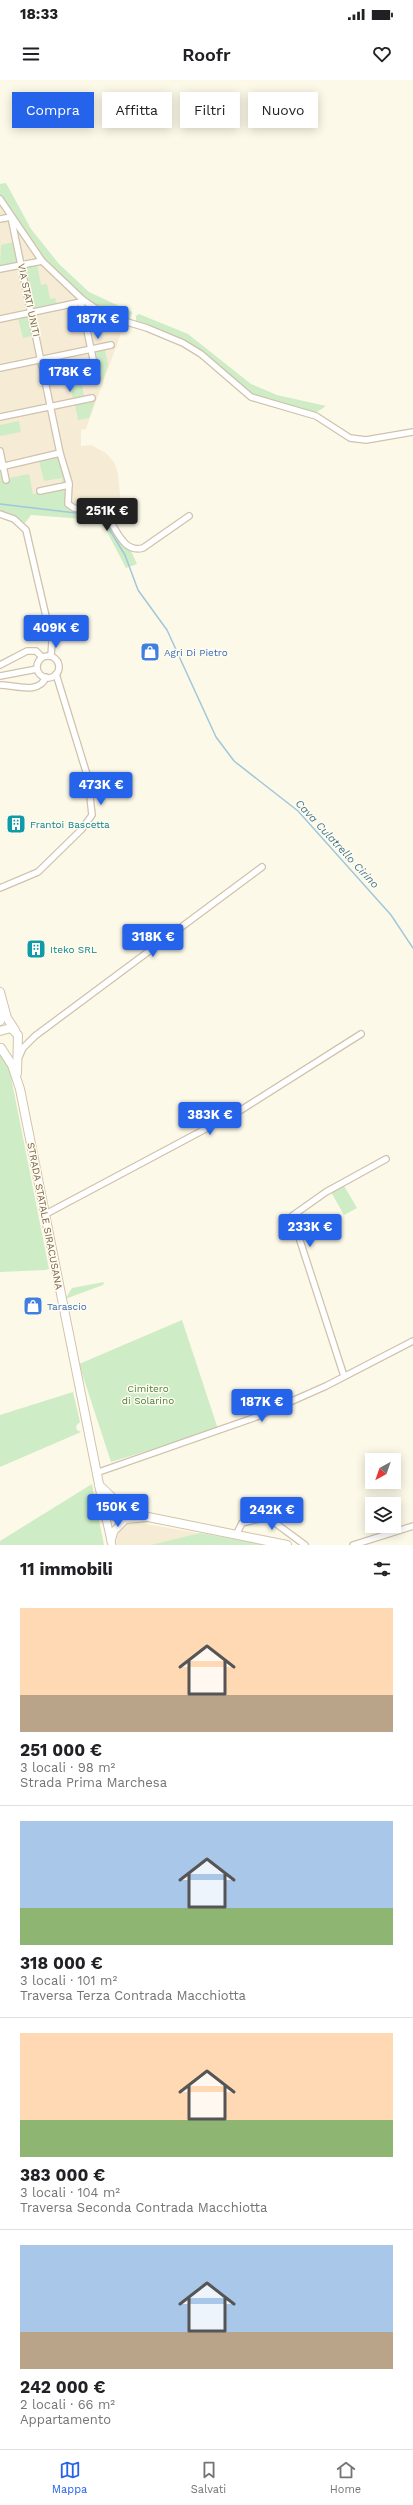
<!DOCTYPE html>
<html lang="it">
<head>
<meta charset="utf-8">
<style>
	body { margin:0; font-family:"Work Sans",sans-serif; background:#f6f6f6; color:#202124; height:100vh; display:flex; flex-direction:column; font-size:15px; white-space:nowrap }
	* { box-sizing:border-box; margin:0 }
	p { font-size:13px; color:#757577 }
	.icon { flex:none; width:22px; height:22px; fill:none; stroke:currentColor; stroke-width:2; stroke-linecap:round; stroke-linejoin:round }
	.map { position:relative; height:1465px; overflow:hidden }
	.drawer { display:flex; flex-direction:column; background:#fff; flex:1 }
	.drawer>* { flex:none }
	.hud { position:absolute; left:12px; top:12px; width:389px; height:36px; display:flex; gap:8px }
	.needle { width:26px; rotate:220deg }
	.controls { position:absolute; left:365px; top:1373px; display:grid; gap:8px }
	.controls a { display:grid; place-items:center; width:36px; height:36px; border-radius:0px; background:#fff; box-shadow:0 2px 10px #0003; font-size:20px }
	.price { position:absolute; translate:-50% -34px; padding:0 9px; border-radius:4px; background:#2563eb; color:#fff; font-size:13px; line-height:26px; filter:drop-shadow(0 1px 2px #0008) }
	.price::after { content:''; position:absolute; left:50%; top:24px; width:12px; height:9px; margin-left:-6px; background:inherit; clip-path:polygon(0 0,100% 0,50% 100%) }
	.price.current { background:#222; color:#fff }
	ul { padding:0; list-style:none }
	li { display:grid; align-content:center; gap:8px; height:212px; padding:0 20px }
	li+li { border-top:1px solid #e0e0e0 }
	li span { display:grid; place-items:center; height:124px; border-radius:0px; color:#555 }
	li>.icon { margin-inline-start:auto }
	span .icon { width:72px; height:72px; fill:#fffc; stroke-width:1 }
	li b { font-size:17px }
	h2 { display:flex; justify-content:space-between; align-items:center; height:48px; padding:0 20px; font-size:17px }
	.tag { padding:0 14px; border-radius:0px; background:#fff; box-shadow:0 2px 10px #0003; font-size:14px; line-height:36px }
	.tag.current { background:#2563eb; color:#fff }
	.status { display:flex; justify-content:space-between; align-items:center; height:28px; padding:0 20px; background:#fff; direction:ltr }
	.status svg { height:11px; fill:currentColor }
	header { display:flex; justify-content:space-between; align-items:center; height:52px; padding:0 20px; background:#fff; font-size:18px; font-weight:600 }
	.dock { display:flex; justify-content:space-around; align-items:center; height:56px; border-top:1px solid #e0e0e0; background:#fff; font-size:11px; color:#757577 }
	.dock a { display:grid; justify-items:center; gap:2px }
	.dock .current { color:#2563eb }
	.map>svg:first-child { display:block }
	.residential { fill:#f6ecd6 }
	.green { fill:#ceecc5 }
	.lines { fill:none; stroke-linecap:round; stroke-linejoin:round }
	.stream { stroke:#a0c7db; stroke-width:1.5 }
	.minor-casing { stroke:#d0c2ac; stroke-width:8 }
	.tertiary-casing { stroke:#d0c2ac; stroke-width:9 }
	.secondary-casing { stroke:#d3c4aa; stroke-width:10 }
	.minor { stroke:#fff; stroke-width:5.5 }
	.tertiary { stroke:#fff; stroke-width:7 }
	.secondary { stroke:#fff; stroke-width:8 }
	.labels { text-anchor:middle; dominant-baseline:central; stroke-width:3; stroke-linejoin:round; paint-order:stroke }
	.street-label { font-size:10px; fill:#79634a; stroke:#fffcef }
	.shop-label { font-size:10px; fill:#366cbe; stroke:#fffcef; text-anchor:start }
	.culture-label { font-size:10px; fill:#0d838f; stroke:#fffcef; text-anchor:start }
	.park-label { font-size:10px; fill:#498041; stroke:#fffcef }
	.water-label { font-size:11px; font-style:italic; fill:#457995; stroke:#fffcef }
</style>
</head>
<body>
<div class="status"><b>18:33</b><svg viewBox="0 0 49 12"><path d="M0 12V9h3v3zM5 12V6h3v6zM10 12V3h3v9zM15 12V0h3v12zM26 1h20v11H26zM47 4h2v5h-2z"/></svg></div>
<header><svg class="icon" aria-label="menu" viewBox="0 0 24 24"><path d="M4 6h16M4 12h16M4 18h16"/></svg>Roofr<svg class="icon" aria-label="heart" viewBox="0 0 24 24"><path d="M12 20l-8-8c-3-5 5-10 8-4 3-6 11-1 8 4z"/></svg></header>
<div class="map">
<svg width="413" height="1465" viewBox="0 0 413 1465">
	<rect width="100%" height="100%" fill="#fdf9e8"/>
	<!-- residential -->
	<g class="residential">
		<path d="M0,115L33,166L72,206L102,226L127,237L86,349L81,350V366L91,365L106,373L114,382L118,393L121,427L96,432L0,421Z"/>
		<path d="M128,1442L146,1444L266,1465H117L116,1452Z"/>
	</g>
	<!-- green -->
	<g class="green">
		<path d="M6,103L31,149L59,184L89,212L132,232L129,241H126L127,237L121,234L119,239L86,220L33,166L0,115V104Z"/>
		<path d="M13,162L18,182L0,186L1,165Z"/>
		<path d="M37,185L41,205L47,204L50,219L55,218L56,223L69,221L34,229L25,188Z"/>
		<path d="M139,234L188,254L251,304L277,315L326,326L314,334L251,315L192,265L136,242V236Z"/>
		<path d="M29,235L33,256L23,258L18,238Z"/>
		<path d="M105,270L108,285L102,302L95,271Z"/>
		<path d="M80,296L84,316L73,319L69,299Z"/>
		<path d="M95,321L89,338L78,340L75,325Z"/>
		<path d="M19,341L21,352L0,356V345Z"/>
		<path d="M59,377L66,402L62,403V398L44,401L39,381Z"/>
		<path d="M0,388L3,399L9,403V398L29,394L33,414L67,408L65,422L67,425L101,433L122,464L131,471L137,484L126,488L106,450L97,440L31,435L25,443L8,433L0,431Z"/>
		<path d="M0,975L6,981L11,997L49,1189L45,1190L0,1192Z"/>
		<path d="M343,1104L357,1128L344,1135L331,1112Z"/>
		<path d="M104,1202L103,1205L65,1219L72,1208Z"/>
		<path d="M182,1240L218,1349L111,1382L79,1284Z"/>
		<path d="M73,1312L80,1342L76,1346L77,1350L81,1352L0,1387V1335Z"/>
		<path d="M92,1404L104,1465H0V1461Z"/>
		<path d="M200,1453L266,1465H151Z"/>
	</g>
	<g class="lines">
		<!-- stream -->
		<path class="stream" d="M0,424L101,436L125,475L138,510L167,550L216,657L234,681L298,731L391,835L413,868"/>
		<!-- minor casing -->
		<g class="minor-casing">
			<g id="minor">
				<path d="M0,119L42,181L83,220L107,236L147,248L183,263L201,274L251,317L316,336L350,358L366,360L413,352"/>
				<path d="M0,139L11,137L60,373L69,403L68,424L74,428L103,432C116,444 121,474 143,468L189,436"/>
				<path d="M0,189L42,181"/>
				<path d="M83,220L81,222L97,298"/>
				<path d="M0,239L81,222"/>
				<path d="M0,288L111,265"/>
				<path d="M0,337L92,318"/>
				<path d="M0,371L6,400"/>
				<path d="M0,387L60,373"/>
				<path d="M40,411L69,405"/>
				<path d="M0,434L14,439L26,450L52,562L51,576"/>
				<circle cx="48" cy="587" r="11"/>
				<path d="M0,585L27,571H36L42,577"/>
				<path d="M0,596L37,589"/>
				<path d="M0,605C15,605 39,615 46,597"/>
				<path d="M0,808L38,792L82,749L92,735L88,698L56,594"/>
				<path d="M19,977L23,968L35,956L262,787"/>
				<path d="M44,1135L241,1030L361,954"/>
				<path d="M344,1296L292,1136L326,1112L386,1079"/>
				<path d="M96,1393L256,1337L326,1306L413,1261"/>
				<path d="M237,1453L242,1443L267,1437L305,1465"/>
				<path d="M353,1465L413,1446"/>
			</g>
		</g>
		<!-- tertiary casing -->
		<g class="tertiary-casing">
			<g id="tertiary">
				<path d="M111,1461L114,1451L126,1439"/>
				<path d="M112,1465L105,1434L113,1427L120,1425"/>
			</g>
		</g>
		<!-- secondary casing -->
		<g class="secondary-casing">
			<g id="secondary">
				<path d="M0,912L7,938L15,950"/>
				<path d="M0,941L1,925"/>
				<path d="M0,951L11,948L18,955L17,993"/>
				<path d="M1,968L12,985L20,1009L105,1434L126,1439L148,1437"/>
				<path d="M99,1405L120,1425L148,1437L287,1465"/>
			</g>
		</g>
		<!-- minor -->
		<use href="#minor" class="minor"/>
		<!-- tertiary -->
		<use href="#tertiary" class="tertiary"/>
		<!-- secondary -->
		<use href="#secondary" class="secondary"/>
	</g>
	<!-- icons -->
	<defs>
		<g id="shop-square" transform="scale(1)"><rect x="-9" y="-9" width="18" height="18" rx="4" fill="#3f7fe0" stroke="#fffcef"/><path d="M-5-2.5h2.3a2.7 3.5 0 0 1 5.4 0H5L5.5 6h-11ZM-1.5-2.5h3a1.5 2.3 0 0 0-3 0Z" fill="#fff"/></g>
		<g id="building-square" transform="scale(1)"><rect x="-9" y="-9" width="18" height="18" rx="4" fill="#0f9aa8" stroke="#fffcef"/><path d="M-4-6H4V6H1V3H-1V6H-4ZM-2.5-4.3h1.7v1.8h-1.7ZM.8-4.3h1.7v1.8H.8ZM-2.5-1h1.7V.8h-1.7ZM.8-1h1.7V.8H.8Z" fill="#fff"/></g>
	</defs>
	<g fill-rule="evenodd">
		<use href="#shop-square" x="150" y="572"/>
		<use href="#building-square" x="16" y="744"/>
		<use href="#building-square" x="36" y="869"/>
		<use href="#shop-square" x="33" y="1226"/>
	</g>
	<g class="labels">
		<!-- street labels -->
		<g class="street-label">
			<text transform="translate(29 220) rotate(78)">VIA STATI UNITI</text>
			<text transform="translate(45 1136) rotate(79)">STRADA STATALE SIRACUSANA</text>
		</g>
		<!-- shop labels -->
		<g class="shop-label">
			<text x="164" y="572">Agri Di Pietro</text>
			<text x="47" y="1226">Tarascio</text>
		</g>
		<!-- culture labels -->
		<g class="culture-label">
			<text x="30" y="744">Frantoi Bascetta</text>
			<text x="50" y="869">Iteko SRL</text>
		</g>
		<!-- park labels -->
		<g class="park-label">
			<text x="148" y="1308">Cimitero<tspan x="148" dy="12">di Solarino</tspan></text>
		</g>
		<!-- water labels -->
		<g class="water-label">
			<text transform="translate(337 764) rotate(47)">Cava Culatrello Cirino</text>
		</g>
	</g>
</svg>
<div class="controls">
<a><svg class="needle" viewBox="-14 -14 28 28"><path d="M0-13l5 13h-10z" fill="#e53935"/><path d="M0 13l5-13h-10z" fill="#757577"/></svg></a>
<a><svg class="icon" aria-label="layers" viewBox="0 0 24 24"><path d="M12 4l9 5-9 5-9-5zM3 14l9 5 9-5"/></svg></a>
</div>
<b class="price" style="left:98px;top:260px">187K €</b>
<b class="price" style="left:70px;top:313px">178K €</b>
<b class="price current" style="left:107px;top:452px">251K €</b>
<b class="price" style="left:56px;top:569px">409K €</b>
<b class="price" style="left:101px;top:726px">473K €</b>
<b class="price" style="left:153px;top:878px">318K €</b>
<b class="price" style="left:210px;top:1056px">383K €</b>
<b class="price" style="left:310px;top:1168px">233K €</b>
<b class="price" style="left:262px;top:1343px">187K €</b>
<b class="price" style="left:118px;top:1448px">150K €</b>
<b class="price" style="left:272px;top:1451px">242K €</b>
<div class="hud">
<a class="tag current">Compra</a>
<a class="tag">Affitta</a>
<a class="tag">Filtri</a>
<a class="tag">Nuovo</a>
</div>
</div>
<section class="drawer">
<h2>11 immobili<svg class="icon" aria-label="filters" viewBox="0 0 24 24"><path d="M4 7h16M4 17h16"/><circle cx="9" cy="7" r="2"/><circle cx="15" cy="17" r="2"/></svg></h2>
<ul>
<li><span style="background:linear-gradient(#ffd9b3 70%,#b9a48a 0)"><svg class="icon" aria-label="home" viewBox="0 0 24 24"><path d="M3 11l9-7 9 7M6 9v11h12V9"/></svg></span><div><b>251 000 €</b><p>3 locali · 98 m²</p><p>Strada Prima Marchesa</p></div></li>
<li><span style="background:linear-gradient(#a9c7e8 70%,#8fb573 0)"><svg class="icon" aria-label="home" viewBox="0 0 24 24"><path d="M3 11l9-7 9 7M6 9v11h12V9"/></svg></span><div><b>318 000 €</b><p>3 locali · 101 m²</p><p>Traversa Terza Contrada Macchiotta</p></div></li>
<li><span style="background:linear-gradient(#ffd9b3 70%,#8fb573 0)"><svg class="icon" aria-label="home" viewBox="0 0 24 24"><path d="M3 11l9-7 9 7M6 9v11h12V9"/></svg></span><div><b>383 000 €</b><p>3 locali · 104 m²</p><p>Traversa Seconda Contrada Macchiotta</p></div></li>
<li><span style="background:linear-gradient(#a9c7e8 70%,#b9a48a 0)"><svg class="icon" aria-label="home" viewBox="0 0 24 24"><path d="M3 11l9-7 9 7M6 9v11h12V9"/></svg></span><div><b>242 000 €</b><p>2 locali · 66 m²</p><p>Appartamento</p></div></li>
</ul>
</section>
<nav class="dock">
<a class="current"><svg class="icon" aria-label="map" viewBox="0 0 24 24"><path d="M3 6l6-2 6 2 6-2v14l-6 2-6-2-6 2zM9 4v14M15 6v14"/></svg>Mappa</a>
<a><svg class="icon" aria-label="saved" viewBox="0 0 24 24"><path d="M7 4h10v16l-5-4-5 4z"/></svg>Salvati</a>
<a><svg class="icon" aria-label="home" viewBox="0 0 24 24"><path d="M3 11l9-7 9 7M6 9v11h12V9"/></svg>Home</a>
</nav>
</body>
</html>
